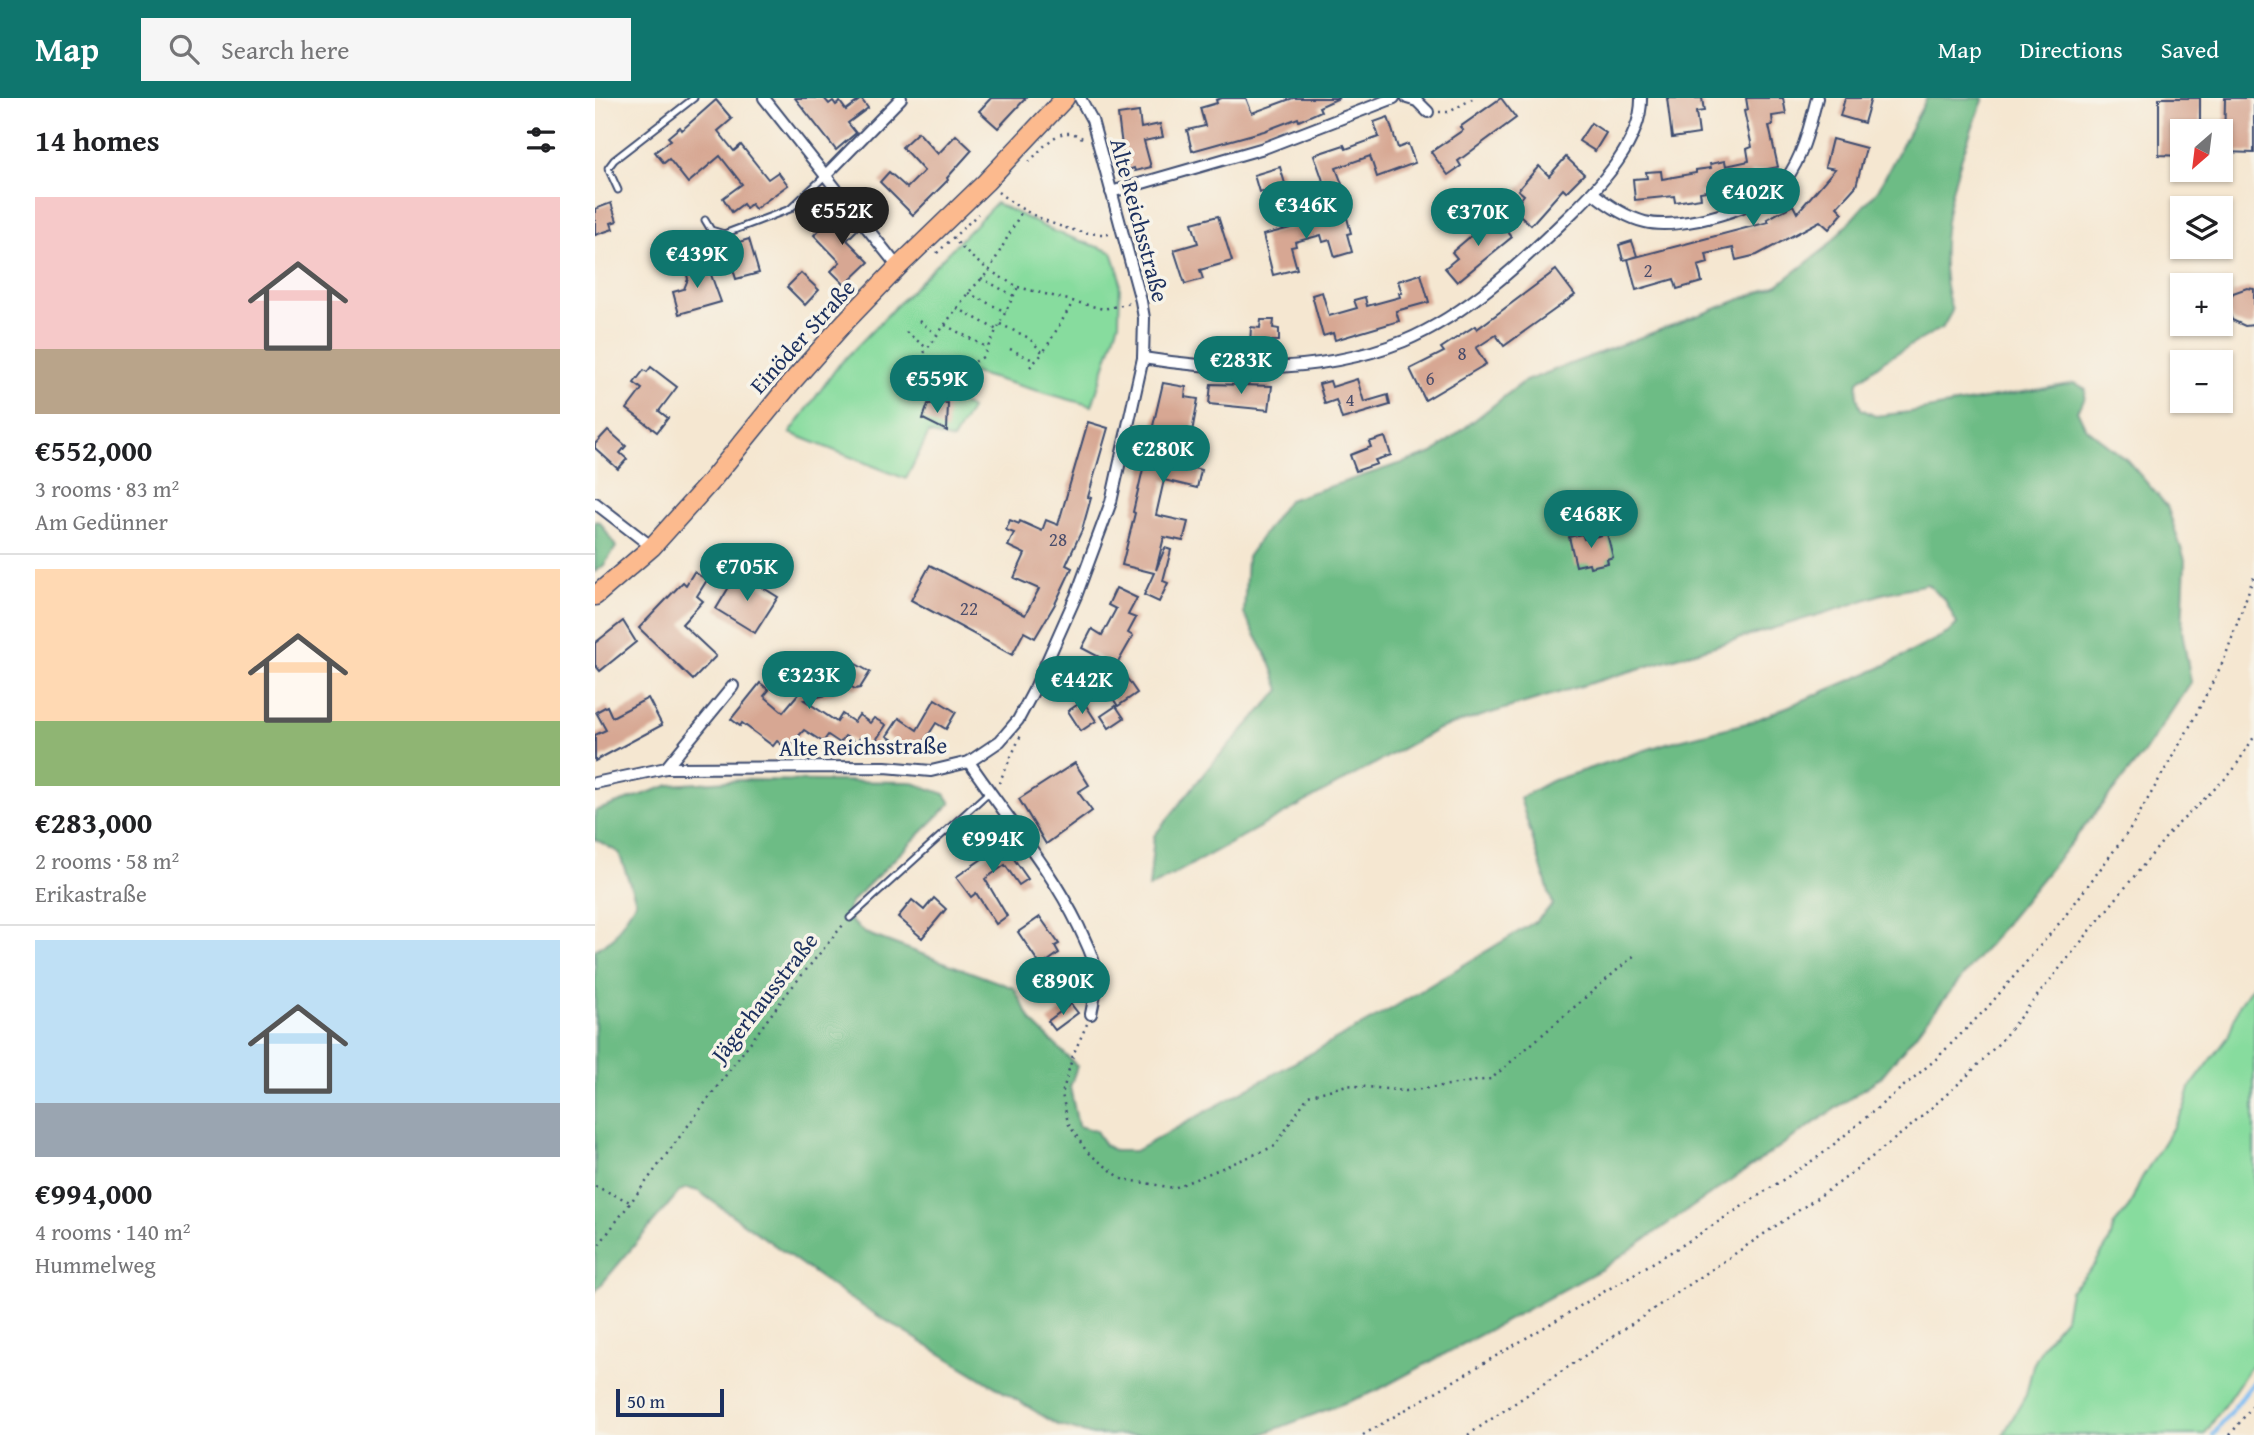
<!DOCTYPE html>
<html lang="en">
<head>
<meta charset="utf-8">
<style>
	body { margin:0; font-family:"Gentium Book Plus",serif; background:#f6f6f6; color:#202124; height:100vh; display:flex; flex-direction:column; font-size:26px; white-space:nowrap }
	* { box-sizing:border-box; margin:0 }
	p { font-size:23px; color:#757577 }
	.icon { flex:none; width:38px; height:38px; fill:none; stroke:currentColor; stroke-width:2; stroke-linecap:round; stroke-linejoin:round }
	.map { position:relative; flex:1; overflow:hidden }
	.sheet { display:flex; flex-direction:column; background:#fff; width:595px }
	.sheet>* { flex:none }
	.needle { width:46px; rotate:208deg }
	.buttons { position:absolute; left:1575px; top:21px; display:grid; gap:14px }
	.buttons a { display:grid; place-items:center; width:63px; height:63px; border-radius:0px; background:#fff; box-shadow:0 2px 5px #0004; font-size:35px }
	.scale { position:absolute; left:21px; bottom:18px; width:108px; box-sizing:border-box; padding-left:7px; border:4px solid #1b2f5e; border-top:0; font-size:19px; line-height:24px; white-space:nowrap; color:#1b2f5e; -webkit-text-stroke:5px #f7f3e8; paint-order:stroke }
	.price { position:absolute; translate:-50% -60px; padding:0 16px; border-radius:24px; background:#0f766e; color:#fff; font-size:23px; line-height:46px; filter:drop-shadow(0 2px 4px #0008) }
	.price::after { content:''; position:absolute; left:50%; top:42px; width:21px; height:16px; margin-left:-10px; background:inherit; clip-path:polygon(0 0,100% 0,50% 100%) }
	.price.selected { background:#222; color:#fff }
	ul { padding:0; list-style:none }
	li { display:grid; align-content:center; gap:14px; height:371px; padding:0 35px }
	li+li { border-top:2px solid #e0e0e0 }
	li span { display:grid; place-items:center; height:217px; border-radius:0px; color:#555 }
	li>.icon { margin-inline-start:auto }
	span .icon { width:126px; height:126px; fill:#fffc; stroke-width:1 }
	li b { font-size:30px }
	h2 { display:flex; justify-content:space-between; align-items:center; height:84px; padding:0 35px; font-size:30px }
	header { display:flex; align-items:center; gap:42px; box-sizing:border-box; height:98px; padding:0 35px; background:#0f766e; color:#fff }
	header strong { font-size:33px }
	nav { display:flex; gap:38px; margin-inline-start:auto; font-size:24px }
	.search { width:490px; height:63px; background:#f6f6f6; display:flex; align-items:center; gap:18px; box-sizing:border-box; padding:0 24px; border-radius:0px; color:#757577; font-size:26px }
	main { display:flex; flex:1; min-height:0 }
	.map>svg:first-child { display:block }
	.green { fill:#87dc9e; stroke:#51867e; stroke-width:2 }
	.forest { fill:#6dbc85; stroke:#447672; stroke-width:2 }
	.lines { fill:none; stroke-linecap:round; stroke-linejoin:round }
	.stream { stroke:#80bef3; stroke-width:4.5 }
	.building { fill:#d7a793 }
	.lane-casing { stroke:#3c4b6f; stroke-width:9 }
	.street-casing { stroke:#3c4b6f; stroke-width:14 }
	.primary-casing { stroke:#3c4b6f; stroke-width:21 }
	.path { stroke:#3c4b6f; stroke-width:2.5; stroke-dasharray:2 5; stroke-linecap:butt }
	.lane { stroke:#fff; stroke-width:5 }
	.street { stroke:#fff; stroke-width:10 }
	.primary { stroke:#fcba8e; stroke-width:18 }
	.labels { text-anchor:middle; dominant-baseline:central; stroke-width:7; stroke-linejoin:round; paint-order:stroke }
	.number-label { font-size:19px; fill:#4a4d6b }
	.street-label { font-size:23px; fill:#1b2f5e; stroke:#f7f3e8 }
</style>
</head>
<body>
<header>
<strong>Map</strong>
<div class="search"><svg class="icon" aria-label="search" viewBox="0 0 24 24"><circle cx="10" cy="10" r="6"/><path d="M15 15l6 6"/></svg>Search here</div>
<nav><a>Map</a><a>Directions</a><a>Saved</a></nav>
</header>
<main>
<section class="sheet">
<h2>14 homes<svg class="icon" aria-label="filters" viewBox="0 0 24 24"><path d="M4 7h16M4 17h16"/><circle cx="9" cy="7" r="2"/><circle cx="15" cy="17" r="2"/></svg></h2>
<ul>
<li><span style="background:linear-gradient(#f6c9c9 70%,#b9a48a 0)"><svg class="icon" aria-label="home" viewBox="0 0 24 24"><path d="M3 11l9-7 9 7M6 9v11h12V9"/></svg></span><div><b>€552,000</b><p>3 rooms · 83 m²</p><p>Am Gedünner</p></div></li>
<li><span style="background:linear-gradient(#ffd9b3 70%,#8fb573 0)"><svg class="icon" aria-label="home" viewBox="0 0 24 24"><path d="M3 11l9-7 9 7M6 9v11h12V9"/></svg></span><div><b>€283,000</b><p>2 rooms · 58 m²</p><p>Erikastraße</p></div></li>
<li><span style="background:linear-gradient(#bfe0f5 75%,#9aa5b1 0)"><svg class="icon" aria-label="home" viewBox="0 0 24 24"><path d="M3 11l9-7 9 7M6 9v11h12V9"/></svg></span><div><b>€994,000</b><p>4 rooms · 140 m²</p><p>Hummelweg</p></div></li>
</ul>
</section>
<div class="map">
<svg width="1659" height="1337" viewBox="0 0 1659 1337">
	<rect width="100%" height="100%" fill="#f7f3e8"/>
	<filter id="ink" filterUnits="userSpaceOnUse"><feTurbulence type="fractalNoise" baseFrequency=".0143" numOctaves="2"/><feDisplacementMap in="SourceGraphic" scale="14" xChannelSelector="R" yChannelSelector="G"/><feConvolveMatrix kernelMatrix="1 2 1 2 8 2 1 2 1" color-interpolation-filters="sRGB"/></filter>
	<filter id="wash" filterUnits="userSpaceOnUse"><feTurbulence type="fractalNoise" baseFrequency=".00686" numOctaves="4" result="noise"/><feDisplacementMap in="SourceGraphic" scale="28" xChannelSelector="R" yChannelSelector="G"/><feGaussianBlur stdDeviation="1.57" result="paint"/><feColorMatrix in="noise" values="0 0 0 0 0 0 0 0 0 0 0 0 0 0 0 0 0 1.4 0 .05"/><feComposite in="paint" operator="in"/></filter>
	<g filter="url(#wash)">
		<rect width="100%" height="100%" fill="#f5e7d1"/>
		<!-- green -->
		<g class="green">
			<path d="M401,105L458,133L517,154L525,178L524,224L497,308L368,272L355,297L376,311L358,342L334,335L311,381L195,335L243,268Z"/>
			<path d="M1659,886V1264L1609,1337H1408L1431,1297L1438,1267L1451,1242L1470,1220L1475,1193L1498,1169L1515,1142L1519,1127L1534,1109L1545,1083L1589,1011L1595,990L1633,939L1644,907Z"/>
		</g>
		<!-- forest -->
		<g class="forest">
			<path d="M1332,0H1389C1362,66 1334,142 1357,213L1348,229L1290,262L1263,283L1262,299L1266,311L1280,318L1315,314L1480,285L1491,291L1489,302L1482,312L1490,329L1532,362L1572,408L1590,462L1587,533L1596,584L1549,655L1286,979L1007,1171L781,1293L665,1337H498L463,1327L254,1200L103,1093L91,1090L84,1094L0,1194V852L18,840L41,803L24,755L0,741V713L75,687L148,682L315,684L350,696L356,705L257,803L250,818L270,835L419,890L437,924L482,968L475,989L483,1028L501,1033L510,1047L520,1053H540L796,911L941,823L958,807L925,700L956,683L1072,645L1156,624L1285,570L1353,535L1362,526L1350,502L1332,486L1287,496L1246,510L843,631L554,790L559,738L615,668L685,592L675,564L649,516L652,459L693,402L838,355L928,284L1183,187L1232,149L1283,92Z"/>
			<path d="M0,423L5,424L21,449L9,467L0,474Z"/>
		</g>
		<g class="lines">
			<!-- stream -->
			<path class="stream" d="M1618,1337L1659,1284"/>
		</g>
		<g id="blocks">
			<!-- building -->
			<g class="building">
				<path d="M200,0H229L234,6L238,3L241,7L245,4L251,12L266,1L273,10L253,25L261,35L241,52Z"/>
				<path d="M396,0H431L403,30L384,13Z"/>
				<path d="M627,0H651L657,15L698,0H744L724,9L726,13L704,23L703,20L669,33L597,53L592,32L610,28L605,10L622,5L621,2Z"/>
				<path d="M906,0L921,20L863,63L866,68L853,77L836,54L868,32L865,29Z"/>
				<path d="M1072,0H1107L1109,13L1101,14L1104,36L1077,40Z"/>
				<path d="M1151,0H1188L1191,16L1177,18L1178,27L1174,28L1183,69L1156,74L1157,80L1146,82L1147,87L1105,94L1106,100L1080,104L1079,98L1040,102L1038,81L1052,80L1051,74L1066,73L1067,81L1101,75V72L1116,70L1115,66L1130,63L1131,68L1154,63L1152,51L1157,49L1149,13L1153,12Z"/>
				<path d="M1250,0H1276L1269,25L1245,18Z"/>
				<path d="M1564,0H1605V33H1587V58L1564,57Z"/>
				<path d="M1630,0H1659V55L1629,54Z"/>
				<path d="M121,2L137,21L123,33L139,53L146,47L173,81L183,74L193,87L160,111L156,106L151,110L148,106L137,114L128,100L147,86L125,58L93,85L74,61L69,65L60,54L76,42L73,39L85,29L87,32Z"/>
				<path d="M544,14L546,30L565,26L568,39L549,43L556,69L540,73L539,70L533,72L525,49L527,48L523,17Z"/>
				<path d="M793,19L803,50L813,46L820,65L782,79L775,58L741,70L750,94L734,100L719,57L749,47L751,51L784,39L779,24Z"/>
				<path d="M996,25L1011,35L1000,53L984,43Z"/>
				<path d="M323,34L343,56L361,37L377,52L352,80L353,82L318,117L285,84L294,74L312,90L329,73L307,49Z"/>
				<path d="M1237,41L1271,50L1261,88L1242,109L1248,115L1234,131L1225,123L1162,157L1141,162L1138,150L1111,156L1113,165L1103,168L1107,184L1082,191L1079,181L1041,192L1033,161L1028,162L1024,147L1037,143L1042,158L1033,161L1174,124L1172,121L1198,107L1202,115L1240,71L1230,69Z"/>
				<path d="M971,59L989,76L971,94L968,91L936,127L918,111L929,97L923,92L944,68L954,78Z"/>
				<path d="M685,69L698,112L676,120L668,93L664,94L659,77Z"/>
				<path d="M16,105L22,123L16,125L18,131L0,137V111Z"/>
				<path d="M244,112L263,131L252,142L274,164L250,187L236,173L245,164L219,137Z"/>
				<path d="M751,116L756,135L752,136L757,154L740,159L735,142L728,144L726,137L700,144L701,148L696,149L702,171L678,177L668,137Z"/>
				<path d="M623,118L637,163L605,172L608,181L590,186L579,152L603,145L597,125Z"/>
				<path d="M900,118L917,139L862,184L850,170L862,160L857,154L884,131L881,129L891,120L894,123Z"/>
				<path d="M154,141L164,175L141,181L131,148Z"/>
				<path d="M111,163L126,204L84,216L78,194L89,191L93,181L90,169Z"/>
				<path d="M961,172L980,197L909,248L901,237L881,250L891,266L830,302L815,271L849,254L846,250L880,228L882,231Z"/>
				<path d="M206,175L224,192L210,207L192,189Z"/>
				<path d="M826,176L834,204L801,213L804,223L740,242L738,235L728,238L717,197L727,194L734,218L762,210L759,202L770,199L772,208L805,199L804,195H807L803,183Z"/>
				<path d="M1652,190L1659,191V227L1650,228L1637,222L1632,208L1638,195Z"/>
				<path d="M666,222H679L678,230L684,231V243H677V248L655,247L656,229L665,230Z"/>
				<path d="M56,269L82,289L64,313L73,320L62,334L32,311L47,291L39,285L49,272L52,274Z"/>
				<path d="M762,281L769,304L793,297L795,307L747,321L741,302L730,306L724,286L735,283L737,289Z"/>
				<path d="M568,285L591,289L590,299L603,301L597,334L603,336L595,369L606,372L602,390L569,382L561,417L593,424L588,443L569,439L561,472L570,450L576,452L568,483L573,485L564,504L549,497L559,475L527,467L540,415L538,414Z"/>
				<path d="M616,286L677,288L674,312L614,306Z"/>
				<path d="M353,305L352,333L328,321L333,306Z"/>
				<path d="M493,324L513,330L493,399L496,400L487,432L471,467L477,470L460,506L440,540L429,534L417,557L316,502L335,467L430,517L444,491L419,480L430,456L413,448L419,435L411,432L415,422L424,426L425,423L447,433L451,422L463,427Z"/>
				<path d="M13,332L31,348L25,355L32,361L23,371L0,350V346Z"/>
				<path d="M790,339L796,357L780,362L782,366L761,373L755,357L776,349L774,344Z"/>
				<path d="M987,436L989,441L1012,436L1018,459L1012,461L1013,465L995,469L994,465L981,468L974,439Z"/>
				<path d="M99,474L112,482L102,498L108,503L87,526L121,558L98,582L44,530L88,484L91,487Z"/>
				<path d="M143,474L183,499L160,535L121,511Z"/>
				<path d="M521,490L542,500L533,517L541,520L533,535L538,538L521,568L487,550L497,531L507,537L521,511L513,507Z"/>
				<path d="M28,523L41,544L5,573L0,567V545Z"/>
				<path d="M245,557L275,574L265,590L260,591L237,577L241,595L209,602L242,624L247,616L259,624L264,617L275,625L279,620L291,627L277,648L265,640L262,645L250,638L245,645L233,637L228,644L209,632L192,651L182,643L178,648L147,625L145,628L136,621L165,585L174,592L169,598L188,614L219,577L234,574Z"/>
				<path d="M529,576L542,595L523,608L510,589Z"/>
				<path d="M53,600L67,627L0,663V637L11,632L1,614L12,608L17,619Z"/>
				<path d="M340,601L361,614L351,631L341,625L327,647L323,644L317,654L292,638L304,620L322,632Z"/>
				<path d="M488,603L501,623L486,633L473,613Z"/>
				<path d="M521,608L529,620L514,630L506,618Z"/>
				<path d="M480,665L494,687L483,694L497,713L451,746L424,701Z"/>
				<path d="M403,739L408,745L417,739L428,754L419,761L433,781L424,787L410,767L390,781L412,818L401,826L381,795L376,799L361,779L400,752L395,745Z"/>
				<path d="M339,800L351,811L327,840L303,819L317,802L329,812Z"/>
				<path d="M445,819L464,846L460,848L464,855L446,868L423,834Z"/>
				<path d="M476,906L483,915L460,932L453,923Z"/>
			</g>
		</g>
	</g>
	<g filter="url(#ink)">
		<use href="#blocks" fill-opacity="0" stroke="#3c4b6f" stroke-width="2"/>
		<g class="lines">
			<!-- lane casing -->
			<g class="lane-casing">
				<g id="lane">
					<path d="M23,92L13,70L19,62L99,0"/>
					<path d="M110,122L116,132L129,136L195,111L230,78"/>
					<path d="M255,820L394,694"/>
				</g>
			</g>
			<!-- street casing -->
			<g class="street-casing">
				<g id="street">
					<path d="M169,0L303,169"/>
					<path d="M812,0L822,3L833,14"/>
					<path d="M230,78L306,0"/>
					<path d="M516,94L669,50L799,0"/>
					<path d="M998,95C1014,108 1030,119 1050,124C1085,133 1168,110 1191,81C1208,59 1215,27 1222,0"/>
					<path d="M548,260C634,274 727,276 809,243C873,216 928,163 977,115C1006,87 1047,43 1046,0"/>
					<path d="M0,405L57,449"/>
					<path d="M374,664C411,719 455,769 484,829C490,843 499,858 501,874C502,889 499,902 496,916"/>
					<path d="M71,670L138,588"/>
					<path d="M0,685L71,670L290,669L336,673L374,664L405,643L423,622L440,590L481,498L516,404L548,260L549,220L546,203L497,22L485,0"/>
				</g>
			</g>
			<!-- primary casing -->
			<g class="primary-casing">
				<path id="primary" d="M0,498L57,449L116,383L195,286L250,224L303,169L391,84L470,0"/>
			</g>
			<!-- path -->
			<g class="path">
				<path d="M844,14H854L879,0"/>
				<path d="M434,64C451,47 466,23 490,42"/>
				<path d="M403,94C432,118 477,138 516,136"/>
				<path d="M358,139C375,162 398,175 423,189L388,259C364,274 365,259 348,288L337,292L328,283L326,259L373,195L394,173L428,111"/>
				<path d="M342,155L383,116"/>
				<path d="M386,180L419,198"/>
				<path d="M423,189L508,211L536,205"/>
				<path d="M373,195L411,214"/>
				<path d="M362,210L402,232"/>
				<path d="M324,223L341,236"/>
				<path d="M405,226L434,240L448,255L478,204"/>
				<path d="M350,227L393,250"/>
				<path d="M311,234L332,250"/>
				<path d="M415,251L440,263"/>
				<path d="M435,269L448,255"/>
				<path d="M404,685L426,637"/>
				<path d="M492,926L478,957L467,996L473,1025L492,1054L527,1081L579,1090L680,1048L713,998L752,987L811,993L896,981L1042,855"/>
				<path d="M0,1088L35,1104"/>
				<path d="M0,1152L193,894L248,827"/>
				<path d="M768,1337L1086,1148L1160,1100L1226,1057L1340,962L1392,910L1467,822L1536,730L1594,630L1629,562L1659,478"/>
				<path d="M873,1337L1244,1085L1316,1028L1370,980L1404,945L1576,733L1637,674L1659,639"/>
				<path d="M1635,1337L1659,1306"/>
			</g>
			<!-- lane -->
			<use href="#lane" class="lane"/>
			<!-- street -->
			<use href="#street" class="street"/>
			<!-- primary -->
			<use href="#primary" class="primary"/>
		</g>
	</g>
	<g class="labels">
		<!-- number labels -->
		<g class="number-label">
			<text x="1053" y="172">2</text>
			<text x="867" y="255">8</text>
			<text x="835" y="280">6</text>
			<text x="755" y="301">4</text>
			<text x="463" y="441">28</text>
			<text x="374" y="510">22</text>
		</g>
		<!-- street labels -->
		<g class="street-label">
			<text transform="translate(545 122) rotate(75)">Alte Reichsstraße</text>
			<text transform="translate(207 238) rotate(-48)">Einöder Straße</text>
			<text transform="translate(268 648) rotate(-1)">Alte Reichsstraße</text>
			<text transform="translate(169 899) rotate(-52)">Jägerhausstraße</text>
		</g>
	</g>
</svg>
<div class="buttons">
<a><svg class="needle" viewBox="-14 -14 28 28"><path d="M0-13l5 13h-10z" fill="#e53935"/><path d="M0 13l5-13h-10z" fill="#757577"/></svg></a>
<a><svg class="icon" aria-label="layers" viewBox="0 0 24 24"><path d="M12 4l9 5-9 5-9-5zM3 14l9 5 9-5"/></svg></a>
<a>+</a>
<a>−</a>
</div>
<div class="scale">50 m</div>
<b class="price" style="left:1158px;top:130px">€402K</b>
<b class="price" style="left:711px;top:143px">€346K</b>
<b class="price selected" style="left:247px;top:149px">€552K</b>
<b class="price" style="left:883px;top:150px">€370K</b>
<b class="price" style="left:102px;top:192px">€439K</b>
<b class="price" style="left:646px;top:298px">€283K</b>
<b class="price" style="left:342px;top:317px">€559K</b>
<b class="price" style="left:568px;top:387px">€280K</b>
<b class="price" style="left:996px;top:452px">€468K</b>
<b class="price" style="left:152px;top:505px">€705K</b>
<b class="price" style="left:214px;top:613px">€323K</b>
<b class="price" style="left:487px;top:618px">€442K</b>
<b class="price" style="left:398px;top:777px">€994K</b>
<b class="price" style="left:468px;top:919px">€890K</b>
</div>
</main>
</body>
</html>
